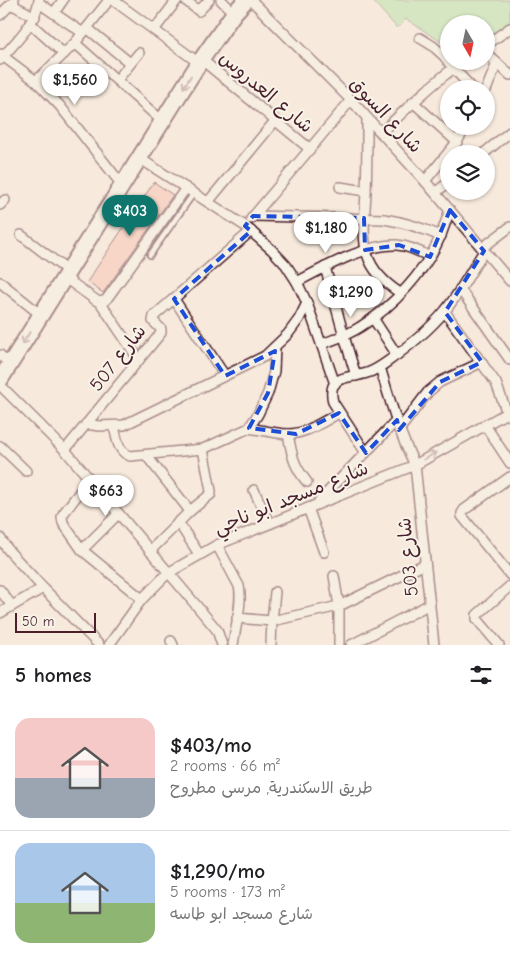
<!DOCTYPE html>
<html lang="en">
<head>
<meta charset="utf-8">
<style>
	body { margin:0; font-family:"Comic Neue","Playpen Sans Arabic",sans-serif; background:#f2f2f2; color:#202124; height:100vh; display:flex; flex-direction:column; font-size:19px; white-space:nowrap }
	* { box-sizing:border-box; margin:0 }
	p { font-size:16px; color:#757577 }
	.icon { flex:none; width:28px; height:28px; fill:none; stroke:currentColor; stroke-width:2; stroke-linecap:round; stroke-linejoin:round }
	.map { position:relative; height:645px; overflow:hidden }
	.details { display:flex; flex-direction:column; background:#fff; flex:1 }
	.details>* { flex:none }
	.needle { width:32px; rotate:171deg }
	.controls { position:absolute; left:440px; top:15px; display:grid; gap:10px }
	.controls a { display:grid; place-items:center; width:55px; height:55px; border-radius:50%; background:#fff; box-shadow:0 1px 4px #0004; font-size:25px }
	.scale { position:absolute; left:15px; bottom:12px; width:81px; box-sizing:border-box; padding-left:5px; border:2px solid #4a1f2b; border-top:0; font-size:14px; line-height:18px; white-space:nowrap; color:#4a1f2b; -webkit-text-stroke:4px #f7f3e8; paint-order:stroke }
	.price { position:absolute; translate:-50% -42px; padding:0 11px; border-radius:18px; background:#fff; color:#222; font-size:16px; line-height:32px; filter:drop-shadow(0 1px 2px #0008) }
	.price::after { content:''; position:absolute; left:50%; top:30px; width:15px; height:11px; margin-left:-8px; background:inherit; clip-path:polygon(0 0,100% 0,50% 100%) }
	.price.current { background:#0f766e; color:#fff }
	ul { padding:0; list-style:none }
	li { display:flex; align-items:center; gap:15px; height:125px; padding:0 15px }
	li+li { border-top:1px solid #e0e0e0 }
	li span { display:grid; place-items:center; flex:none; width:140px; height:100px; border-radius:15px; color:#555 }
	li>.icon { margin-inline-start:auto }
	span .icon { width:60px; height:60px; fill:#fffc; stroke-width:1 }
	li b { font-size:21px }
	h2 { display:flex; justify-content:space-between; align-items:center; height:60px; padding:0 15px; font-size:21px }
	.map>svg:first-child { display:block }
	.green { fill:#ade1a3; stroke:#7c8067 }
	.building { fill:#f8bfae; stroke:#4a1f2b }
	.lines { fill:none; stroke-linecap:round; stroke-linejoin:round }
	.lane-casing { stroke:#4a1f2b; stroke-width:8 }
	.street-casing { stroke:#4a1f2b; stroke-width:12 }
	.primary-casing { stroke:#4a1f2b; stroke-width:19 }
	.lane { stroke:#f7f3e8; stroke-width:4.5 }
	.street { stroke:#f7f3e8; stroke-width:9 }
	.primary { stroke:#f7f3e8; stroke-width:15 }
	.oneway { stroke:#a0898a }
	.marked { fill:none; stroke:#1d4ed8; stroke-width:4; stroke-dasharray:10 6; stroke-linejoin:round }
	.labels { text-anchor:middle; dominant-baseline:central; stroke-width:4; stroke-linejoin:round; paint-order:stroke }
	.street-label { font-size:19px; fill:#4a1f2b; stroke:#f7f3e8 }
</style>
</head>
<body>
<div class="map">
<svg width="510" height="645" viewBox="0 0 510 645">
	<rect width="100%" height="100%" fill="#f7e9dc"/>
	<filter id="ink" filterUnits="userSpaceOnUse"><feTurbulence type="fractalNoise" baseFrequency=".02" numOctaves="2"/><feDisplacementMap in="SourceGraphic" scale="10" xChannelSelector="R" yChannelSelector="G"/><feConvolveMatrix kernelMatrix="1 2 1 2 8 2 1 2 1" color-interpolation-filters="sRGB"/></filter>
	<g filter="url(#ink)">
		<!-- green -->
		<path class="green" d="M372,0H510V22L486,39V24H449V47L406,19L397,28Z"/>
		<!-- building -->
		<path class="building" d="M154,182L173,195L103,293L87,282Z"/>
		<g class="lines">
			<!-- lane casing -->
			<g class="lane-casing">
				<path id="lane" d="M150,255L194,193"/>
			</g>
			<!-- street casing -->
			<g class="street-casing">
				<g id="street">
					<path d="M113,0L199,63"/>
					<path d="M185,0L199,11L209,0"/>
					<path d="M221,0L234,13"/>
					<path d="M251,0L351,100L425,181L510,281"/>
					<path d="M39,3L83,33"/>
					<path d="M11,4L35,17"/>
					<path d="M54,13L63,0"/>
					<path d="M0,15L14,1"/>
					<path d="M30,23L64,54"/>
					<path d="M87,28L130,63"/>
					<path d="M154,30L177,0"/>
					<path d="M420,38L433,46L444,56L453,68L473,89"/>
					<path d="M75,43L162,121"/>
					<path d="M486,45L510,28"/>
					<path d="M486,53L510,75"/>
					<path d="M0,54L36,81L60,106L122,185"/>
					<path d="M201,59L310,149"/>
					<path d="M0,60C16,41 35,25 39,0"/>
					<path d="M117,80L139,53"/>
					<path d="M36,81L75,43L109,0"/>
					<path d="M486,90L497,63"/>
					<path d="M413,102L457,142"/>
					<path d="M367,118C367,143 367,167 366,191C364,238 356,264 400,293"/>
					<path d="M381,133C407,108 434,82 463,61"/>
					<path d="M483,154L510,132"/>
					<path d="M139,158L245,226L272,250L286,265L297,282L307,303L335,384"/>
					<path d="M425,181L457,142L466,126"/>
					<path d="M340,187L366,191"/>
					<path d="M436,192L449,182"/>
					<path d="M208,202L275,121"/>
					<path d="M0,205L5,200"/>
					<path d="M253,216L384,219C404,222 422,228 441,236"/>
					<path d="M251,219L351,100"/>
					<path d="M21,235L68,271"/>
					<path d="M482,248L510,227"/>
					<path d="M325,267L344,336L356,376"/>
					<path d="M64,277L97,301L100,302L106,300L186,188"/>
					<path d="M0,282L41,315"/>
					<path d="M297,282C323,268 368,243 397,245C409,246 419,251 430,257"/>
					<path d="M460,289L510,360"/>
					<path d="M174,299L225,376"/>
					<path d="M100,302L139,360"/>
					<path d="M445,312L496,383L507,413L510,416"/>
					<path d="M373,318L397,355"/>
					<path d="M322,344C335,339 348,335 360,327C393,307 426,271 441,235C444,227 447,218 450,210"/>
					<path d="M0,355L10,364"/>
					<path d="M380,367C390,400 399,434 415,465L434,645"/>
					<path d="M0,385L65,450L212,624L217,630L222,645"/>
					<path d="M86,424L99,426L124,425L265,356L288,334L299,319L307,303"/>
					<path d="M485,425L510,463"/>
					<path d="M114,426C117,438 117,451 130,456L203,449L249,428L258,414L268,393L274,371L275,347"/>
					<path d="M249,428C262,430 276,434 288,434C306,434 324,421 339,413"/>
					<path d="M399,430L428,392L440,382L482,362"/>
					<path d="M288,434C292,455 293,465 307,482"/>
					<path d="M0,446L26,471"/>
					<path d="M65,450L161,333V329L153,321L154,316L251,231"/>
					<path d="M366,453L333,402C326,373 350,379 367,373C374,371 380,367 387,362C407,348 428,331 444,312C460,293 471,271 484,251"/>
					<path d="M146,455L190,511"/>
					<path d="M510,477L464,510L462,513V516L510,575"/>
					<path d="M89,480L63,514L62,517L63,523L82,550L142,599"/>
					<path d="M254,490L269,524"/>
					<path d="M319,501L397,420"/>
					<path d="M308,508L324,552"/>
					<path d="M178,522L199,554"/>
					<path d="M0,538L9,551L43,588L99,645"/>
					<path d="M217,545L239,586C243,602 235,628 233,645"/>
					<path d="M82,550L118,514"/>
					<path d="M150,551L190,511L211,494V491L203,449"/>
					<path d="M334,576L339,606V645"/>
					<path d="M0,590L12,606"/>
					<path d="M0,613L43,588"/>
					<path d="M237,618L272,621L339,606L425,564"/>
					<path d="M171,641L173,645"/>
					<path d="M109,645L142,599L168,573L217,545L415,465L510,411"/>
					<path d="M271,645L272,621L275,592"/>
					<path d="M351,645L430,604"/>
					<path d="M499,645L477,619V615L510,586"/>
				</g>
			</g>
			<!-- primary casing -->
			<g class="primary-casing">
				<path id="primary" d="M0,380L199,63L234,13L246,0"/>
			</g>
			<!-- lane -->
			<use href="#lane" class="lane"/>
			<!-- street -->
			<use href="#street" class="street"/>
			<!-- primary -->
			<use href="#primary" class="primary"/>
		</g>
		<!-- one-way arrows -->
		<defs><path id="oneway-shaft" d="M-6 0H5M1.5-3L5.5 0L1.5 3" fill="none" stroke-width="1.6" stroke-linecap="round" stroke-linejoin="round" transform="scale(1.25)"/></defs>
		<g class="oneway">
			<use href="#oneway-shaft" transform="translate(187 82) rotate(122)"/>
			<use href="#oneway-shaft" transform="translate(26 338) rotate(122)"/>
			<use href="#oneway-shaft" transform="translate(430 456) rotate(-29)"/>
		</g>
	</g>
	<!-- marked area -->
	<path d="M0 0H510V645H0ZM450,210L484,251L445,312L482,362L440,382L399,430L397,420L366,453L339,413L296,434L249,428L268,393L275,351L225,376L174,299L251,231L245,226L253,216L364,218L365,250L399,245L430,257Z" fill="#f7e9dc" fill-opacity=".55" fill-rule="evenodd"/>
	<path class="marked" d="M450,210L484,251L445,312L482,362L440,382L399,430L397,420L366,453L339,413L296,434L249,428L268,393L275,351L225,376L174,299L251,231L245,226L253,216L364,218L365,250L399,245L430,257Z"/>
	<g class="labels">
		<!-- street labels -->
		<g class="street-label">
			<text transform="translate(266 92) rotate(40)">شارع العدروس</text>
			<text transform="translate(386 115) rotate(47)">شارع السوق</text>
			<text transform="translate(118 358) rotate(-52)">شارع 507</text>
			<text transform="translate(291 498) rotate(-22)">شارع مسجد ابو ناجي</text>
			<text transform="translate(408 557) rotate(-96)">شارع 503</text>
		</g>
	</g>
</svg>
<div class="controls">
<a><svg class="needle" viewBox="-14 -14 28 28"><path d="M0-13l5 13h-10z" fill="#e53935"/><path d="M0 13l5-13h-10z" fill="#757577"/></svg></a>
<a><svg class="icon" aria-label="locate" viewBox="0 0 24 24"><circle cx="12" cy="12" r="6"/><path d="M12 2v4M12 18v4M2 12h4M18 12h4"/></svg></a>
<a><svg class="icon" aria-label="layers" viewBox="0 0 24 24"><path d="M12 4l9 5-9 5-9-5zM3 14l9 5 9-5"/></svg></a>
</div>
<div class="scale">50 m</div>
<b class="price" style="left:75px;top:106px">$1,560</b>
<b class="price current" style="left:130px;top:237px">$403</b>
<b class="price" style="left:326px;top:254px">$1,180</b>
<b class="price" style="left:351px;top:318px">$1,290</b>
<b class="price" style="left:106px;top:517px">$663</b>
</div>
<section class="details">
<h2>5 homes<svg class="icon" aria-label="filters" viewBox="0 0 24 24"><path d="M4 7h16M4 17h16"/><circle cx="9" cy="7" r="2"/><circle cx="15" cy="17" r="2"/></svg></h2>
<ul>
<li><span style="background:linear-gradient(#f6c9c9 60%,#9aa5b1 0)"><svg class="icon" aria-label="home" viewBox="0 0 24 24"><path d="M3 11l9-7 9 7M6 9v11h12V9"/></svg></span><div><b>$403/mo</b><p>2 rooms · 66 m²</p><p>طريق الاسكندرية, مرسى مطروح</p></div></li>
<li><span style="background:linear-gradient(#a9c7e8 60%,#8fb573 0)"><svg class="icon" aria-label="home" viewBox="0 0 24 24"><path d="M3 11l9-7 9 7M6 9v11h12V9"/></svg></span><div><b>$1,290/mo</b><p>5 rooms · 173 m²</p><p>شارع مسجد ابو طاسه</p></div></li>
</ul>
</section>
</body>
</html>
